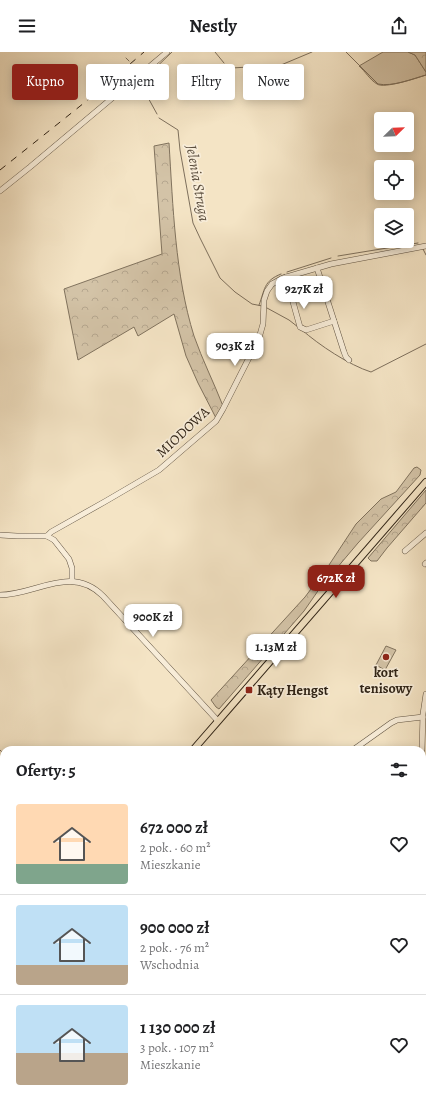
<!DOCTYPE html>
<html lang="pl">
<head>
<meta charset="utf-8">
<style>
	body { margin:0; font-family:Alegreya,serif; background:#f6f6f6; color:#202124; height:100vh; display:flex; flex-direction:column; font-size:15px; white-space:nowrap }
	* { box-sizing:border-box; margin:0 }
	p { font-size:13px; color:#757577 }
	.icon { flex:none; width:22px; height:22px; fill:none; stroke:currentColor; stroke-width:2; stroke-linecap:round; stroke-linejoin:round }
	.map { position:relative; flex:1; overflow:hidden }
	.sheet { position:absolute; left:0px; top:694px; width:426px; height:356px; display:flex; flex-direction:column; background:#fff; border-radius:12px 12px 0 0; box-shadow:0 2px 10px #0003 }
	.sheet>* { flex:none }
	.top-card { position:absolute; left:12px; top:12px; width:402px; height:36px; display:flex; gap:8px }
	.needle { width:26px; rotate:67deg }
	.tools { position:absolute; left:374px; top:60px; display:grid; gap:8px }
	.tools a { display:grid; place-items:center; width:40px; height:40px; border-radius:4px; background:#fff; box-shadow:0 2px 10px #0003; font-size:20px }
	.price { position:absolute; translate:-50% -34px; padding:0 9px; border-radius:8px; background:#fff; color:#222; font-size:13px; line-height:26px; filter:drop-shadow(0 1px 2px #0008) }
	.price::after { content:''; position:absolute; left:50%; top:24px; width:12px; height:9px; margin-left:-6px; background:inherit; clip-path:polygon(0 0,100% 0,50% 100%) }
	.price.selected { background:#8f2418; color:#fff }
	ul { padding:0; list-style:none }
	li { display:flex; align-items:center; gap:12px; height:100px; padding:0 16px }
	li+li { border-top:1px solid #e0e0e0 }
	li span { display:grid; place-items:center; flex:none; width:112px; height:80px; border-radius:4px; color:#555 }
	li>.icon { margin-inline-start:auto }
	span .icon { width:48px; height:48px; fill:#fffc; stroke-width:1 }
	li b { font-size:17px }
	h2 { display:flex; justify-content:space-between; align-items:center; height:48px; padding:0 16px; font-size:17px }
	.chip { padding:0 14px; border-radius:4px; background:#fff; box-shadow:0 2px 10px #0003; font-size:14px; line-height:36px }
	.chip.selected { background:#8f2418; color:#fff }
	header { display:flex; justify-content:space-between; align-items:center; height:52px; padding:0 16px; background:#fff; font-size:18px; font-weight:700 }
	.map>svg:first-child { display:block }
	.green { fill:#d3c3a7; stroke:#81735e }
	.forest { fill:url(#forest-crowns); stroke:#81735e }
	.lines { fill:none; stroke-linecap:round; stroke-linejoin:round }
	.stream { stroke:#7d6f5c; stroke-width:1 }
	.minor-casing { stroke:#605342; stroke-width:6 }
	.major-casing { stroke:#2f2316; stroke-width:8 }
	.minor { stroke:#f8edd9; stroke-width:5 }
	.major { stroke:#f4e4c5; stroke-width:6 }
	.rail { stroke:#2f2316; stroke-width:1; stroke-dasharray:7 7; stroke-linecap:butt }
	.poi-dot { fill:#8f2418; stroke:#f8edd9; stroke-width:1.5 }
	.labels { text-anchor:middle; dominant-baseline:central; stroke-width:3.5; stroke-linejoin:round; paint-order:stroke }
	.street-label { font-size:14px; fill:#2f2316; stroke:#f8edd9 }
	.poi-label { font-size:14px; font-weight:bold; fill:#2f2316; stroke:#f8edd9 }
	.water-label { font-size:15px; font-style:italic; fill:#5c4f3f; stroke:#f8edd9 }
</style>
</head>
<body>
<header><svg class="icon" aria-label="menu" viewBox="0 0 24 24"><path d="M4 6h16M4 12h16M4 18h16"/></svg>Nestly<svg class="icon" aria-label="share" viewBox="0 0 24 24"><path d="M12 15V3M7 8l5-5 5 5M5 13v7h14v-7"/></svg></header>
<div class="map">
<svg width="426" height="1050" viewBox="0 0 426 1050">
	<defs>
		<pattern id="forest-crowns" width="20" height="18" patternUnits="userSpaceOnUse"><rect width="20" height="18" fill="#d3c3a7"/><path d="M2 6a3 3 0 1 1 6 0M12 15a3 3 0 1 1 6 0" fill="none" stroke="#b5a78f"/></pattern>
	</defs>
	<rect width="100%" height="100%" fill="#f4e4c5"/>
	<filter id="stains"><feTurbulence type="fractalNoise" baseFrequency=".005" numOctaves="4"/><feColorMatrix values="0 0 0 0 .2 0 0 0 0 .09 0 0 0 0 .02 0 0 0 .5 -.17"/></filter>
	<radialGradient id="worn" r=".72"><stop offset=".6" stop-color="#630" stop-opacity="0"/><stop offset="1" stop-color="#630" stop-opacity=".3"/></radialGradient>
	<!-- green -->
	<g class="green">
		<path d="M383,0H408L415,3L426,20V23C417,26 384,37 377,32C370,28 365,19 359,14Z"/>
		<path d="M386,594L396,598L385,618L376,613Z"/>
	</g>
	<!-- forest -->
	<g class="forest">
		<path d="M408,0H426V20L415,3Z"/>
		<path d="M169,91C173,154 175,223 194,284C202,307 214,331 223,354L216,366L198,331L186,304L174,262L138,284L134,275L78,308L64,237L162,202L154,94Z"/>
		<path d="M417,415L421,418L420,423L358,491L320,536L304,559L219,657L216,655L211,648L305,545L329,513L356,472L381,447L396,440L414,416Z"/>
		<path d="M426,438V451L387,496L377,509H371L368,506Z"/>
		<path d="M426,825V1050H341L339,1046H422V827Z"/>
	</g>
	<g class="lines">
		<!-- stream -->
		<g class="stream">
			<path d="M215,0L224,11"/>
			<path d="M346,0L378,32C392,35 412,27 426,23"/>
			<path d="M126,6L129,9"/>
			<path d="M133,13L137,21"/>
			<path d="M228,15L232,16L281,13L312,0"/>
			<path d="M139,26L146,42L157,62"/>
			<path d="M142,29L172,0"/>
			<path d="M159,66L178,78L180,98L193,171L200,186L220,226L235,240L252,252L262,254"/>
			<path d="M423,197L426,203"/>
			<path d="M338,204L418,191"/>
			<path d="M287,220L331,206"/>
			<path d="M259,253C265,238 263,229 281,222"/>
			<path d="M267,256L289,268L298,275"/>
			<path d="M302,278C319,293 349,313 371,320L426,292"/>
			<path d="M0,698L4,702"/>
		</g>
		<!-- minor casing -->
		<g class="minor-casing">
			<g id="minor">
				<path d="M0,139L30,115L167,0"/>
				<path d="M317,216L344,300L346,305L349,308"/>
				<path d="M286,225L300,275L306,278L334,269"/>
				<path d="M0,483L17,484H47L54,488L69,507L72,516V529"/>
				<path d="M47,484L51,480L106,449L159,418L216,369L223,357L259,286L263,272L264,248L267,239L272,232L283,226L331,212L426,194"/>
				<path d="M405,499L426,481"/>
				<path d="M425,512L426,511"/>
				<path d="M0,543C36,543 71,512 103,544L218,669"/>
				<path d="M353,698L391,671L397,668L423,665"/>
				<path d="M422,698L423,662L426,642"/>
				<path d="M422,719V759"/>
				<path d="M422,824L426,821"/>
				<path d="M0,991L4,1001"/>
				<path d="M19,1046L21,1050"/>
				<path d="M205,1046L206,1050"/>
				<path d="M313,1046L315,1050"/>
				<path d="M257,1050L259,1046"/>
			</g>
		</g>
		<!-- major casing -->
		<g class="major-casing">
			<g id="major">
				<path d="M193,698L426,430"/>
				<path d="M0,921L4,916"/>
			</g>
		</g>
		<!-- minor -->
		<use href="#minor" class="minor"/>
		<!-- major -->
		<use href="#major" class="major"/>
		<!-- rail -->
		<path class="rail" d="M0,118L94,43L144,0"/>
	</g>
	<!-- markers -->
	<g class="poi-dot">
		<circle cx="386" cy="605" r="4"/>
		<rect x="245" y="634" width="8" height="8" rx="2"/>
	</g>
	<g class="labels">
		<!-- street labels -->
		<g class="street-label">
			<text transform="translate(183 380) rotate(-43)">MIODOWA</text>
		</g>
		<!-- poi labels -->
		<g class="poi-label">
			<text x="386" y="620">kort<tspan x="386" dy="16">tenisowy</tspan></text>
			<text x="257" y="638" text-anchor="start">Kąty Hengst</text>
		</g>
		<!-- water labels -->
		<g class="water-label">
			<text transform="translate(198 131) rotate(80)">Jelenia Struga</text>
		</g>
	</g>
	<rect width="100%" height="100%" filter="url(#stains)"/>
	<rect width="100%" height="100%" fill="url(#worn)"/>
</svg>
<div class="tools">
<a><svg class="needle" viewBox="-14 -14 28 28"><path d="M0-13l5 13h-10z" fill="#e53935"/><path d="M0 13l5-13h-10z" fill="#757577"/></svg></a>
<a><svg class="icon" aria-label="locate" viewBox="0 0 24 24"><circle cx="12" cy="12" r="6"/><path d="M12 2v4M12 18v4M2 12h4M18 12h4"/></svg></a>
<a><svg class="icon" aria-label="layers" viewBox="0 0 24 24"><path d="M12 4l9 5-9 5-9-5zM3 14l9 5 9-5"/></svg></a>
</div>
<b class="price" style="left:304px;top:258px">927K zł</b>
<b class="price" style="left:235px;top:315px">903K zł</b>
<b class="price selected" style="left:336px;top:547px">672K zł</b>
<b class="price" style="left:153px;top:586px">900K zł</b>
<b class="price" style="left:276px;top:616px">1.13M zł</b>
<div class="top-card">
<a class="chip selected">Kupno</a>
<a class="chip">Wynajem</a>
<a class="chip">Filtry</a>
<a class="chip">Nowe</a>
</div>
<section class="sheet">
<h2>Oferty: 5<svg class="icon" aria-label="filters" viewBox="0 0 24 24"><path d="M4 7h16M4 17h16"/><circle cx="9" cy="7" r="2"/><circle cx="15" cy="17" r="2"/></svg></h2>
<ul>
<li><span style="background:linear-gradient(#ffd9b3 75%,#7fa58c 0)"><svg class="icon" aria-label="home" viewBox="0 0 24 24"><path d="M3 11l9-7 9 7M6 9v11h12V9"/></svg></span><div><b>672 000 zł</b><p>2 pok. · 60 m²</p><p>Mieszkanie</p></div><svg class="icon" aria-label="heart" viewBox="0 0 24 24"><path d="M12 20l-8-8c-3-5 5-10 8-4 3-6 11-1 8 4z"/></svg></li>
<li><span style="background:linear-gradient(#bfe0f5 75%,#b9a48a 0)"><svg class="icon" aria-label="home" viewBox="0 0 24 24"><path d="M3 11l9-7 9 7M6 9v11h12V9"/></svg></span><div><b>900 000 zł</b><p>2 pok. · 76 m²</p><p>Wschodnia</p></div><svg class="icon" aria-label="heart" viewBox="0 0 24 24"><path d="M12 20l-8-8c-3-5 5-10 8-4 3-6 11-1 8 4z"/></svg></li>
<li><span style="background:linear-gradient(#bfe0f5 60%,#b9a48a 0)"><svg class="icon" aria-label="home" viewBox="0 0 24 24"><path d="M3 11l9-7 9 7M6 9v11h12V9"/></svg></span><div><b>1 130 000 zł</b><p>3 pok. · 107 m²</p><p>Mieszkanie</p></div><svg class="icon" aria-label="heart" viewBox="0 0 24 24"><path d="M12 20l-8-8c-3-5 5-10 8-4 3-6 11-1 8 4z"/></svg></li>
</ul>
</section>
</div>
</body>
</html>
